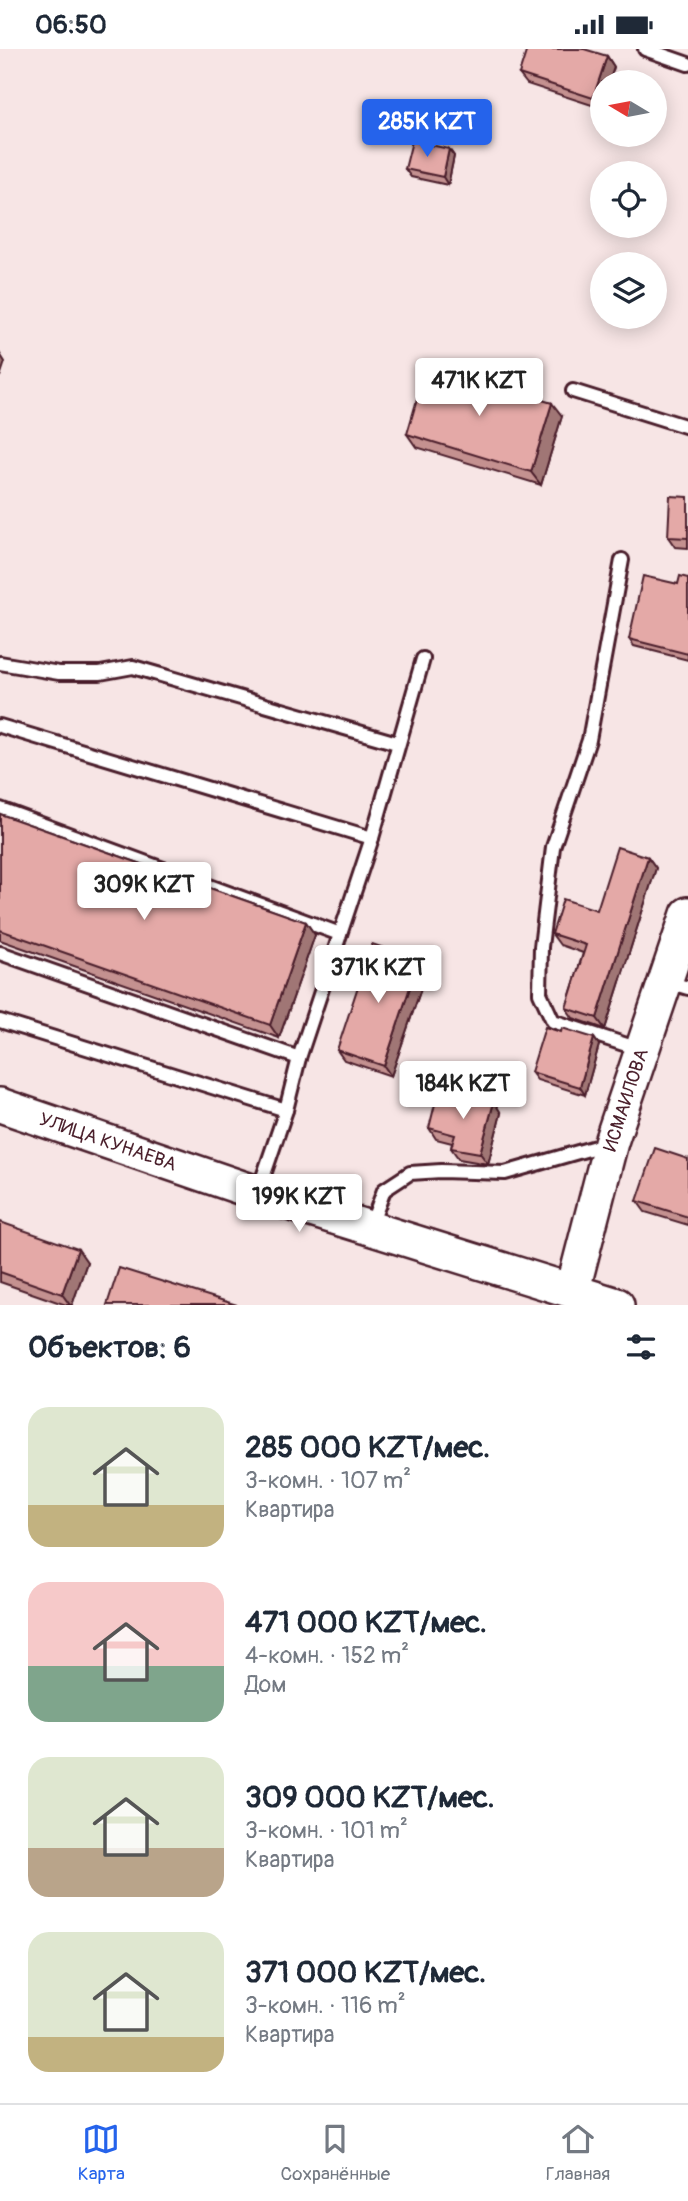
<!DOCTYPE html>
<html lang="ru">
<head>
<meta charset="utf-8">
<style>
	body { margin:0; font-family:Pangolin,sans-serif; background:#f6f6f7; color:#1f2937; height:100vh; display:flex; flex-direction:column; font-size:26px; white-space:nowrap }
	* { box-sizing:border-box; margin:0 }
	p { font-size:23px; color:#747a83 }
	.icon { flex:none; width:38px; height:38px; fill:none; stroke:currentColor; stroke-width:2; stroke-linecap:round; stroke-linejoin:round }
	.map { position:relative; height:1256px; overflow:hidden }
	.sheet { display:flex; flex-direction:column; background:#fff; flex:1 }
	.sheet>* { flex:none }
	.needle { width:46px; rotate:280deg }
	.fabs { position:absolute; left:590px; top:21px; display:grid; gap:14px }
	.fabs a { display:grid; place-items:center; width:77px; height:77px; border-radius:50%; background:#fff; box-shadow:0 4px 18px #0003; font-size:35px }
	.price { position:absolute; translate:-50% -60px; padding:0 16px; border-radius:7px; background:#fff; color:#222; font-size:23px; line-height:46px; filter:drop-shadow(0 2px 4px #0008) }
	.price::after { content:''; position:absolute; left:50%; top:42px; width:21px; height:16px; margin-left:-10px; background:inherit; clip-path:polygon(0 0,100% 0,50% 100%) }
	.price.current { background:#2563eb; color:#fff }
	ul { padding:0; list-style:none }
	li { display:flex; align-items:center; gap:21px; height:175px; padding:0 28px }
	li span { display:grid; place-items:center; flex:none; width:196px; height:140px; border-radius:21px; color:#555 }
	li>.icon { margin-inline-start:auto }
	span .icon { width:84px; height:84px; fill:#fffc; stroke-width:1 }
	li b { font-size:30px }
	h2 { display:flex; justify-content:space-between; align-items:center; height:84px; padding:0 28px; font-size:30px }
	.status { display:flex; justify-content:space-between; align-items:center; height:49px; padding:0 35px; background:#fff; direction:ltr }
	.status svg { height:19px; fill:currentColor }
	.tabs { display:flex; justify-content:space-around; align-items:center; height:98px; border-top:2px solid #e0e1e3; background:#fff; font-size:19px; color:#747a83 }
	.tabs a { display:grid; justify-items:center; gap:4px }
	.tabs .current { color:#2563eb }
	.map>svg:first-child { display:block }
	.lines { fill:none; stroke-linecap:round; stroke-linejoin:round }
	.lane-casing { stroke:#4a1f2b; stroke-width:18 }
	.secondary-casing { stroke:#4a1f2b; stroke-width:38 }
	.lane { stroke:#fff; stroke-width:12 }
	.secondary { stroke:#fff; stroke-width:33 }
	.wall { fill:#c49190; stroke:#4a1f2b; stroke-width:2 }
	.shaded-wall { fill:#a07675; stroke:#4a1f2b; stroke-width:2 }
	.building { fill:#e4a9a7; stroke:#4a1f2b; stroke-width:2 }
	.labels { text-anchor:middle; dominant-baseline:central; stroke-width:6; stroke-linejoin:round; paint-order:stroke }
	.street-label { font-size:19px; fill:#4a1f2b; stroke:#fff }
</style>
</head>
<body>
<div class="status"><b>06:50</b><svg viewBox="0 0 49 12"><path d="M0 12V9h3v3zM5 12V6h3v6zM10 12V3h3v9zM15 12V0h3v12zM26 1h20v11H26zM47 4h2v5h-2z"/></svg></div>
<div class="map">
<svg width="688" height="1256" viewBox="0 0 688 1256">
	<rect width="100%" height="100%" fill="#f7e5e5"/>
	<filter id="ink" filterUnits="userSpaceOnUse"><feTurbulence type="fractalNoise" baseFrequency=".0143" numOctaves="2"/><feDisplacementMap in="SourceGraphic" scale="14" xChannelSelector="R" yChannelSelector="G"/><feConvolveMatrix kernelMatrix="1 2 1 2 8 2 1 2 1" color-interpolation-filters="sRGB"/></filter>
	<g filter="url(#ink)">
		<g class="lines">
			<!-- lane casing -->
			<g class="lane-casing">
				<g id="lane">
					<path d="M645,0L688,15"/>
					<path d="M573,342L688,378"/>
					<path d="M622,511L589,691L553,798L541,898L540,944L553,972L642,1001"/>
					<path d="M0,614L59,624H100L133,618L397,694"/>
					<path d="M0,677L372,789"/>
					<path d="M0,760L340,885"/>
					<path d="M0,904L299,1009"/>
					<path d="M668,933L688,939"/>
					<path d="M0,972L286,1061L299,1009L372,789L423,610"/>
					<path d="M258,1143L286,1061"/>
					<path d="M370,1179L384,1141L410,1124L441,1122L505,1124L606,1095"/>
				</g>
			</g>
			<!-- secondary casing -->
			<g class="secondary-casing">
				<g id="secondary">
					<path d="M0,1056L257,1144L617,1256"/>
					<path d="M573,1240L611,1093L688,865"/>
				</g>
			</g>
			<!-- lane -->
			<use href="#lane" class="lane"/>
			<!-- secondary -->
			<use href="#secondary" class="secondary"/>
		</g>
		<!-- wall -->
		<g class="wall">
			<path d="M607,7L614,18L601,59L527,35L519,25Z"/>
			<path d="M449,100L454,107L448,136L411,128L405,120Z"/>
			<path d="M562,367L541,436L416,398L407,385Z"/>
			<path d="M688,448V499L675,498L668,488Z"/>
			<path d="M688,529V611L634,597L629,590L678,535Z"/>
			<path d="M0,765L306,873L315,886L279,989L0,891Z"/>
			<path d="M648,808L656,819L605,980L573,969L566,959L583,904L560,896L552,885L597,861Z"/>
			<path d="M419,911L427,922L391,1027L344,1011L337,1001Z"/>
			<path d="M561,983L594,989L599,996L585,1046L537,1031L531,1023Z"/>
			<path d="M501,1064L488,1115L459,1110L451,1099L452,1094L436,1090L429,1079Z"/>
			<path d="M688,1110V1176L645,1163L637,1152Z"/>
			<path d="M0,1173L87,1213L72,1256H66L0,1233Z"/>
		</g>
		<!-- shaded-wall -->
		<g class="shaded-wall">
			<path d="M607,7L614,18L609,33H602V56L601,59L593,49Z"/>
			<path d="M449,100L454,107L448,136L443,128Z"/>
			<path d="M0,305L5,313L0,328Z"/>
			<path d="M552,354L562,367L541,436L531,423Z"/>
			<path d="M648,808L656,819L605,980L597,969Z"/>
			<path d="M306,873L315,886L279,989L270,976Z"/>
			<path d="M419,911L427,922L391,1027L384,1017Z"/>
			<path d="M594,989L599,996L585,1046L580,1038Z"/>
			<path d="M494,1053L501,1064L488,1115L480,1104Z"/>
			<path d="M78,1200L87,1213L72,1256H70L62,1245Z"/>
		</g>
		<!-- building -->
		<g class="building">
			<path d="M527,0H584L607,7L593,49L519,25Z"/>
			<path d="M412,92L449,100L443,128L405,120Z"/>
			<path d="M427,316L552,354L531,423L407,385Z"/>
			<path d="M670,447L688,448V489L668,488Z"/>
			<path d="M643,527L678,535L680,527L688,529V605L629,590Z"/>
			<path d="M0,765L306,873L270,976L0,881Z"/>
			<path d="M617,798L648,808L597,969L566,959L586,896L552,885L563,850L597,861Z"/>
			<path d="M372,895L419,911L384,1017L337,1001Z"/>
			<path d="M545,978L561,983L562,979L594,989L580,1038L531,1023Z"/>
			<path d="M466,1046L494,1053L480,1104L451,1099L455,1086L429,1079L437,1047L464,1054Z"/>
			<path d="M655,1099L688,1110V1168L637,1152Z"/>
			<path d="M0,1173L78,1200L62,1245L0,1223Z"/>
			<path d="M119,1219L237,1256H107Z"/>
		</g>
	</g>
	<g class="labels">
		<!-- street labels -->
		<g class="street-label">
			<text transform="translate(626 1051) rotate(-72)">ИСМАИЛОВА</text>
			<text transform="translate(108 1093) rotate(19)">УЛИЦА КУНАЕВА</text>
		</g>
	</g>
</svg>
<div class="fabs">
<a><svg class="needle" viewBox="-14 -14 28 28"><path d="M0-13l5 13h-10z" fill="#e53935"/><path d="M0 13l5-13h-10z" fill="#747a83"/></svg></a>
<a><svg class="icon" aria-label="locate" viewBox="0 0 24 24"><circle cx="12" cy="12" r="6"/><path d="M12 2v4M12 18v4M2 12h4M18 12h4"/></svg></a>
<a><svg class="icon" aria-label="layers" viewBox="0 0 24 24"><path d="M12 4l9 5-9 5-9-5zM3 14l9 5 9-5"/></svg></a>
</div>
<b class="price current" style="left:427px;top:110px">285K KZT</b>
<b class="price" style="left:479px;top:369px">471K KZT</b>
<b class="price" style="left:144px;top:873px">309K KZT</b>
<b class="price" style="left:378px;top:956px">371K KZT</b>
<b class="price" style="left:463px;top:1072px">184K KZT</b>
<b class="price" style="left:299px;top:1185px">199K KZT</b>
</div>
<section class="sheet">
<h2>Объектов: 6<svg class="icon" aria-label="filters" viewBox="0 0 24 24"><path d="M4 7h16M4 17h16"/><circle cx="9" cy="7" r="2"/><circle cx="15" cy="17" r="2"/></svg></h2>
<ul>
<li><span style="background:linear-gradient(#dfe7d0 70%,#c2b280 0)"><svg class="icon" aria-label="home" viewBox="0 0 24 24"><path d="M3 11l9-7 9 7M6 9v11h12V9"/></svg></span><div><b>285 000 KZT/мес.</b><p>3-комн. · 107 m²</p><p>Квартира</p></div></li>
<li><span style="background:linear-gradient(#f6c9c9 60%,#7fa58c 0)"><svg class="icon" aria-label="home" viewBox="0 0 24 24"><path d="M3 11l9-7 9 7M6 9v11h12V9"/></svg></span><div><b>471 000 KZT/мес.</b><p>4-комн. · 152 m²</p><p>Дом</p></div></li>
<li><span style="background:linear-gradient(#dfe7d0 65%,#b9a48a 0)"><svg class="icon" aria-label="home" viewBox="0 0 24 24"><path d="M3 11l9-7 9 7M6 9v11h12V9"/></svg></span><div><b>309 000 KZT/мес.</b><p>3-комн. · 101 m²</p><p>Квартира</p></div></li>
<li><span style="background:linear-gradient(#dfe7d0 75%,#c2b280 0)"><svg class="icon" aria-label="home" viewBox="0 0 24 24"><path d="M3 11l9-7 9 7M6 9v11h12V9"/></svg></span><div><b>371 000 KZT/мес.</b><p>3-комн. · 116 m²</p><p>Квартира</p></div></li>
</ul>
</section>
<nav class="tabs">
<a class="current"><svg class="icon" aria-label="map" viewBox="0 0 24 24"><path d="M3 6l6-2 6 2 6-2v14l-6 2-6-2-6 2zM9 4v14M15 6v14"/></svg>Карта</a>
<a><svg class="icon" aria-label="saved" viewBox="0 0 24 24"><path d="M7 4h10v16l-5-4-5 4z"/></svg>Сохранённые</a>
<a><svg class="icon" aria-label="home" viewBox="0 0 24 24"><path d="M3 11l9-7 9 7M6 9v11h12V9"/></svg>Главная</a>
</nav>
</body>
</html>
